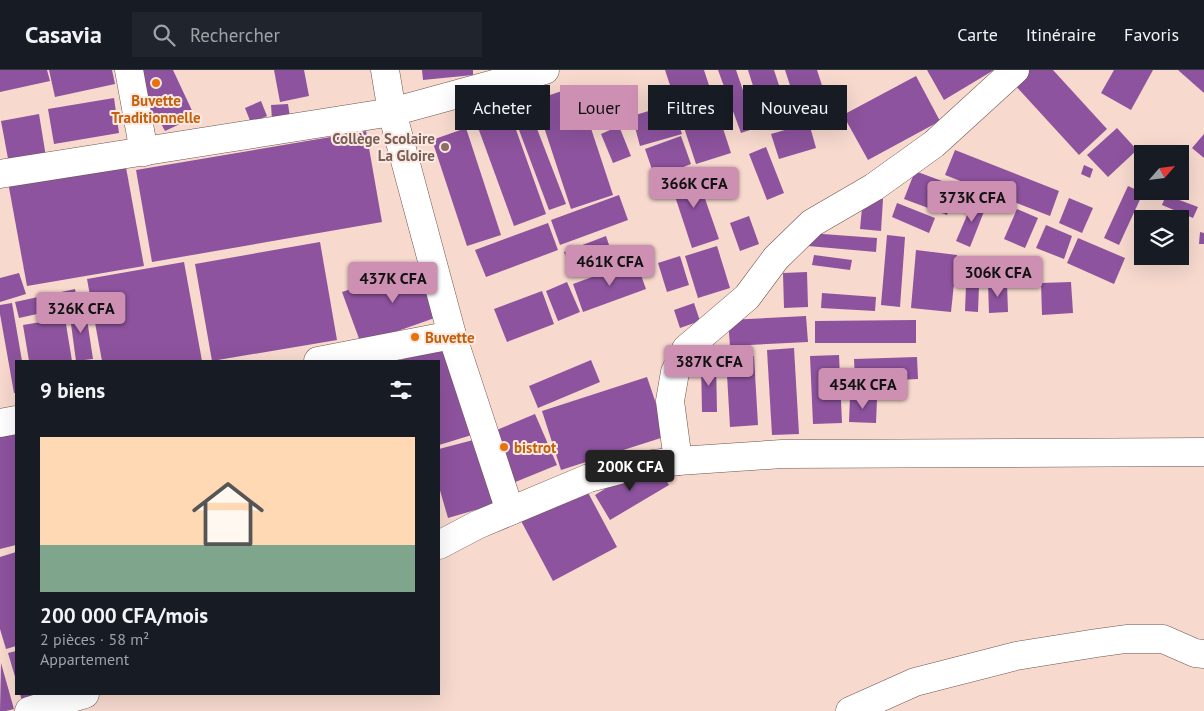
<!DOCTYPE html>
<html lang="fr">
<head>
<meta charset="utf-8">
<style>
	body { margin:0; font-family:"PT Sans",sans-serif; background:#20242c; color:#f1f3f6; height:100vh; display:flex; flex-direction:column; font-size:19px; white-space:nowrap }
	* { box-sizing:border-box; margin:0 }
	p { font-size:16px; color:#9ea1a6 }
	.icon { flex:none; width:28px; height:28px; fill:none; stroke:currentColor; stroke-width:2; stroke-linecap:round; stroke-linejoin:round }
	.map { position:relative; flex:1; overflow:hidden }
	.details { position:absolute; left:15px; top:290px; width:425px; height:335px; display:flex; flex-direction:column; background:#171b24; border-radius:0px; box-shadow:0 5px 20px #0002 }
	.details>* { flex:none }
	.banner { position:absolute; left:455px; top:15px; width:475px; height:45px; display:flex; gap:10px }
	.needle { width:32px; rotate:62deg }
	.tools { position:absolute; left:1134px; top:75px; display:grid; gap:10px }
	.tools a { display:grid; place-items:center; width:55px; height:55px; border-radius:0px; background:#171b24; box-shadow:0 5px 20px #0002; font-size:25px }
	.price { position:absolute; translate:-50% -42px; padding:0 11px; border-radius:5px; background:#cd90b3; color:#111; font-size:16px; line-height:32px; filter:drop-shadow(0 1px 2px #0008) }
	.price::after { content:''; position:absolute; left:50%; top:30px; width:15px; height:11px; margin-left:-8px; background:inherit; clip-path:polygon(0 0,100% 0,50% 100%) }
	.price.on { background:#222; color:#fff }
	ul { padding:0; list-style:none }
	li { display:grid; align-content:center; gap:10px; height:265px; padding:0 25px }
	li span { display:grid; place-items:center; height:155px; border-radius:0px; color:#555 }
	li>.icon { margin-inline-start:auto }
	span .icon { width:90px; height:90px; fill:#fffc; stroke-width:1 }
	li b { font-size:21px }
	h2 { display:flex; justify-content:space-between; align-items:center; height:60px; padding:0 25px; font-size:21px }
	.chip { padding:0 18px; border-radius:0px; background:#171b24; box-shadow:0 5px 20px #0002; font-size:18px; line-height:45px }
	.chip.on { background:#cd90b3; color:#111 }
	header { display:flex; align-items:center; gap:30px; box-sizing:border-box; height:70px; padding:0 25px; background:#171b24; border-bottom:1px solid #363941 }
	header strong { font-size:24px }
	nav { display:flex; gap:28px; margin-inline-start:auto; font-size:18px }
	.search { width:350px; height:45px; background:#20242c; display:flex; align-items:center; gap:12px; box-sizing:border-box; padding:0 18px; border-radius:0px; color:#9ea1a6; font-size:19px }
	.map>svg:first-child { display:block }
	.building { fill:#8d539e }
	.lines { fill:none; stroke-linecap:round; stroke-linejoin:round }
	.street-casing { stroke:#6e554c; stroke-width:29 }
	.street { stroke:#fff; stroke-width:28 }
	.food-dot { fill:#e8710a; stroke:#fbe9e3; stroke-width:2 }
	.education-dot { fill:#8d6e63; stroke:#fbe9e3; stroke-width:2 }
	.labels { text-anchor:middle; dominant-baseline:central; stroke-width:4; stroke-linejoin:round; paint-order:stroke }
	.food-label { font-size:15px; font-weight:bold; fill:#c56008; stroke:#fbe9e3; text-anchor:start }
	.education-label { font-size:15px; font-weight:bold; fill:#785e54; stroke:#fbe9e3; text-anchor:end }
</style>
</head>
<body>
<header>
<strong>Casavia</strong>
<div class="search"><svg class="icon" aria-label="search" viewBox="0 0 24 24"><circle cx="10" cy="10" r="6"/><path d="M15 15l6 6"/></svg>Rechercher</div>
<nav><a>Carte</a><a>Itinéraire</a><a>Favoris</a></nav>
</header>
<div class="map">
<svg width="1204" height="641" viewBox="0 0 1204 641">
	<rect width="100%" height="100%" fill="#f7d9ce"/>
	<!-- building -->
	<g class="building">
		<path d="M0,0H47L50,11L0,22Z"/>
		<path d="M49,0H112L115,14L55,27Z"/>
		<path d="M134,0H173L195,47L165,61L156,44L153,46L132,1Z"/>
		<path d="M274,0H304L309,26L280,32Z"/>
		<path d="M422,0H473V5L423,10Z"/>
		<path d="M665,0H704L731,83L696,94Z"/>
		<path d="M718,0H736L756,58L741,63Z"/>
		<path d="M748,0H774L789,46L765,54Z"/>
		<path d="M785,0H817L828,34L799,43Z"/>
		<path d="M927,0H994L944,30Z"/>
		<path d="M1024,0H1053L1107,59L1079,85L1012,12Z"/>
		<path d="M1114,0H1153L1131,40L1101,23Z"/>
		<path d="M1178,0H1204V23Z"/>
		<path d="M916,6L940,51L868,90L843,45Z"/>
		<path d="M577,16L613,125L571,139L535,30Z"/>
		<path d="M114,28L119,63L54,74L48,39Z"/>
		<path d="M261,31L267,46L251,53L245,38Z"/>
		<path d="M288,34L290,47L272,49L271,35Z"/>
		<path d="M672,34L682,64L640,76L632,46Z"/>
		<path d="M529,38L566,134L549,140L513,44Z"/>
		<path d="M509,40L546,144L514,156L476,52Z"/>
		<path d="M39,44L46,87L9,94L1,51Z"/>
		<path d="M809,53L816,78L779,89L771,64Z"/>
		<path d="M619,56L631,86L613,93L601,64Z"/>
		<path d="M466,58L501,165L467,176L432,70Z"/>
		<path d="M1117,58L1137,80L1108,107L1087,85Z"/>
		<path d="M366,61L382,152L152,192L136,100Z"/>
		<path d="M1204,64V88L1192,78Z"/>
		<path d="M681,66L691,94L655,108L645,79Z"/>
		<path d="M766,77L784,123L767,130L749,84Z"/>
		<path d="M955,80L1059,121L1050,146L945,105Z"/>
		<path d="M125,92L144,196L27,216L8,112Z"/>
		<path d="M1084,95L1093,99L1090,108L1081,104Z"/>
		<path d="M695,100L719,169L692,178L669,108Z"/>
		<path d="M915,101L958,117L947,145L904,129Z"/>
		<path d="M1128,116L1143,123L1119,175L1104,168Z"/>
		<path d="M619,125L628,150L560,175L551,150Z"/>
		<path d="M1166,125L1198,137L1193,148L1162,135Z"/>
		<path d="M863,127L883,129L881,161L860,159Z"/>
		<path d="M1069,128L1093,138L1082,163L1059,153Z"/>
		<path d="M974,129L987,134L970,177L956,171Z"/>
		<path d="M897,133L935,148L929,163L892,147Z"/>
		<path d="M1017,139L1038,148L1025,178L1004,169Z"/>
		<path d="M749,146L759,174L740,181L730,153Z"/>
		<path d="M548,153L558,180L486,207L475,180Z"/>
		<path d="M1046,155L1072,166L1064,189L1036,178Z"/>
		<path d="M1200,162L1204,163V174H1199Z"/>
		<path d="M809,163L877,168L876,182L808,176Z"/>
		<path d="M887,165L905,167L900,237L881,235Z"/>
		<path d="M606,166L613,187L572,202L564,182Z"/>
		<path d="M1078,168L1125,188L1114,214L1067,193Z"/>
		<path d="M320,172L337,270L212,291L195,194Z"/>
		<path d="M717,176L730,218L698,228L685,186Z"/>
		<path d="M916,180L957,185L951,242L911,238Z"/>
		<path d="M814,185L852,190L850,200L812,195Z"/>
		<path d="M680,186L689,215L667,222L658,193Z"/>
		<path d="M636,191L646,219L583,242L573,214Z"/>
		<path d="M184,192L202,291H102L87,209Z"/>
		<path d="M425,194L443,245L361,274L342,222Z"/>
		<path d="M807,202L808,237L784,238L783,203Z"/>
		<path d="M19,203L26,224L0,232V208Z"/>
		<path d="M567,212L580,242L558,251L546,221Z"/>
		<path d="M1071,212L1073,243L1042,245L1041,213Z"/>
		<path d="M988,213H1007L1008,242L989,243Z"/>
		<path d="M966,215L979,216L978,242L965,241Z"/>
		<path d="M75,219L78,235L19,248L15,232Z"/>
		<path d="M542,221L554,254L507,272L494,239Z"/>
		<path d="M822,223L876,227L875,241L821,238Z"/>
		<path d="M12,233L22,291H16V323H14L0,244V235Z"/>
		<path d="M694,233L700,251L680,258L674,240Z"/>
		<path d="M85,236L93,289L76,291L69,239Z"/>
		<path d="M806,246L808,272L730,276L728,250Z"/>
		<path d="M65,248L72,291H29L23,255Z"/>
		<path d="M916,250V273H815V251Z"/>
		<path d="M449,275L475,364L439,375V291H397Z"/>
		<path d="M794,278L799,364L772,365L767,280Z"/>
		<path d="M839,285L842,353L813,354L810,286Z"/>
		<path d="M754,286L758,355L730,357L726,287Z"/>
		<path d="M917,287L918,309L855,312L854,289Z"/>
		<path d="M591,290L600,312L538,338L529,316Z"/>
		<path d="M716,291L717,342H702L701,292Z"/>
		<path d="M647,307L667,366L561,400L542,341Z"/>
		<path d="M850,328L877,329L876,353L849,352Z"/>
		<path d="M535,344L557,395L508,415L487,364Z"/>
		<path d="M16,355V475L0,479V359Z"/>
		<path d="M477,369L496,434L448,448L439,417V379Z"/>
		<path d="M642,396L650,410L662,403L669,415L610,450L595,425Z"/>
		<path d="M584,415L617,477L553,511L520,449Z"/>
		<path d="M16,482V576L6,579L0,559V487Z"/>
		<path d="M16,581V610L8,583Z"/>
		<path d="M1,593L14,639L6,641H0Z"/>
		<path d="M20,624H45L22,631Z"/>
	</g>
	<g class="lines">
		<!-- street casing -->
		<g class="street-casing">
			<g id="street">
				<path d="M129,0L144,82"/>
				<path d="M385,0L392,42L452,265L510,441"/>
				<path d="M0,104L392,42L545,0"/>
				<path d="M318,291L452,265"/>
				<path d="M0,353L16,350"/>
				<path d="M678,391L782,384L1204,382"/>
				<path d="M439,475L477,455L589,408L631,397L678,391L670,331L675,302L686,279L747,227L776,188L812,153L874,117L934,74L1015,0"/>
				<path d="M29,641L85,624"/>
				<path d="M850,641L915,612L1016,586L1097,573L1126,569H1163L1195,583L1204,584"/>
			</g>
		</g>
		<!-- street -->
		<use href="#street" class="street"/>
	</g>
	<!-- markers -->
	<g class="food-dot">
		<circle cx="156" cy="13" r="5"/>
		<circle cx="415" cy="267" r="5"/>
		<circle cx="504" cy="377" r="5"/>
	</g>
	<circle class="education-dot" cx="445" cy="77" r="5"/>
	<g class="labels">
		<!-- food labels -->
		<g class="food-label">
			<text x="156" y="30" text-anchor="middle">Buvette<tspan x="156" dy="17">Traditionnelle</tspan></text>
			<text x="425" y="267">Buvette</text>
			<text x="514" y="377">bistrot</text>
		</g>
		<!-- education labels -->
		<g class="education-label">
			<text x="435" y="68">Collège Scolaire<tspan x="435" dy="17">La Gloire</tspan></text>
		</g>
	</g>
</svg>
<div class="tools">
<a><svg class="needle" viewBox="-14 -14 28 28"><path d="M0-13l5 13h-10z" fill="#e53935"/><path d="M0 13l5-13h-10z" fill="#9ea1a6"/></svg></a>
<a><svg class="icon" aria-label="layers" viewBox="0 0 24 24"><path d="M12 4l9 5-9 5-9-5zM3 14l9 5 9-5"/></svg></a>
</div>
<b class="price" style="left:694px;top:139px">366K CFA</b>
<b class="price" style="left:972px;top:153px">373K CFA</b>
<b class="price" style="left:610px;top:217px">461K CFA</b>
<b class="price" style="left:998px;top:228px">306K CFA</b>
<b class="price" style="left:393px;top:234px">437K CFA</b>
<b class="price" style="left:81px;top:264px">326K CFA</b>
<b class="price" style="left:709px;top:317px">387K CFA</b>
<b class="price" style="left:863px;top:340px">454K CFA</b>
<b class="price on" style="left:630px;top:422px">200K CFA</b>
<div class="banner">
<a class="chip">Acheter</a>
<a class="chip on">Louer</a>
<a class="chip">Filtres</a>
<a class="chip">Nouveau</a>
</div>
<section class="details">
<h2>9 biens<svg class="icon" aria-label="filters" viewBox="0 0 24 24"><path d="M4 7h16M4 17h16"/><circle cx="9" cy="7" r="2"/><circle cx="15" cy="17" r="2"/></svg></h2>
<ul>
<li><span style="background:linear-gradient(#ffd9b3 70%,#7fa58c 0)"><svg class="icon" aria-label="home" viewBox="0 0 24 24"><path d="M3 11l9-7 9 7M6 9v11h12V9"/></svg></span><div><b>200 000 CFA/mois</b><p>2 pièces · 58 m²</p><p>Appartement</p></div></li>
</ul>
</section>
</div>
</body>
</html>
